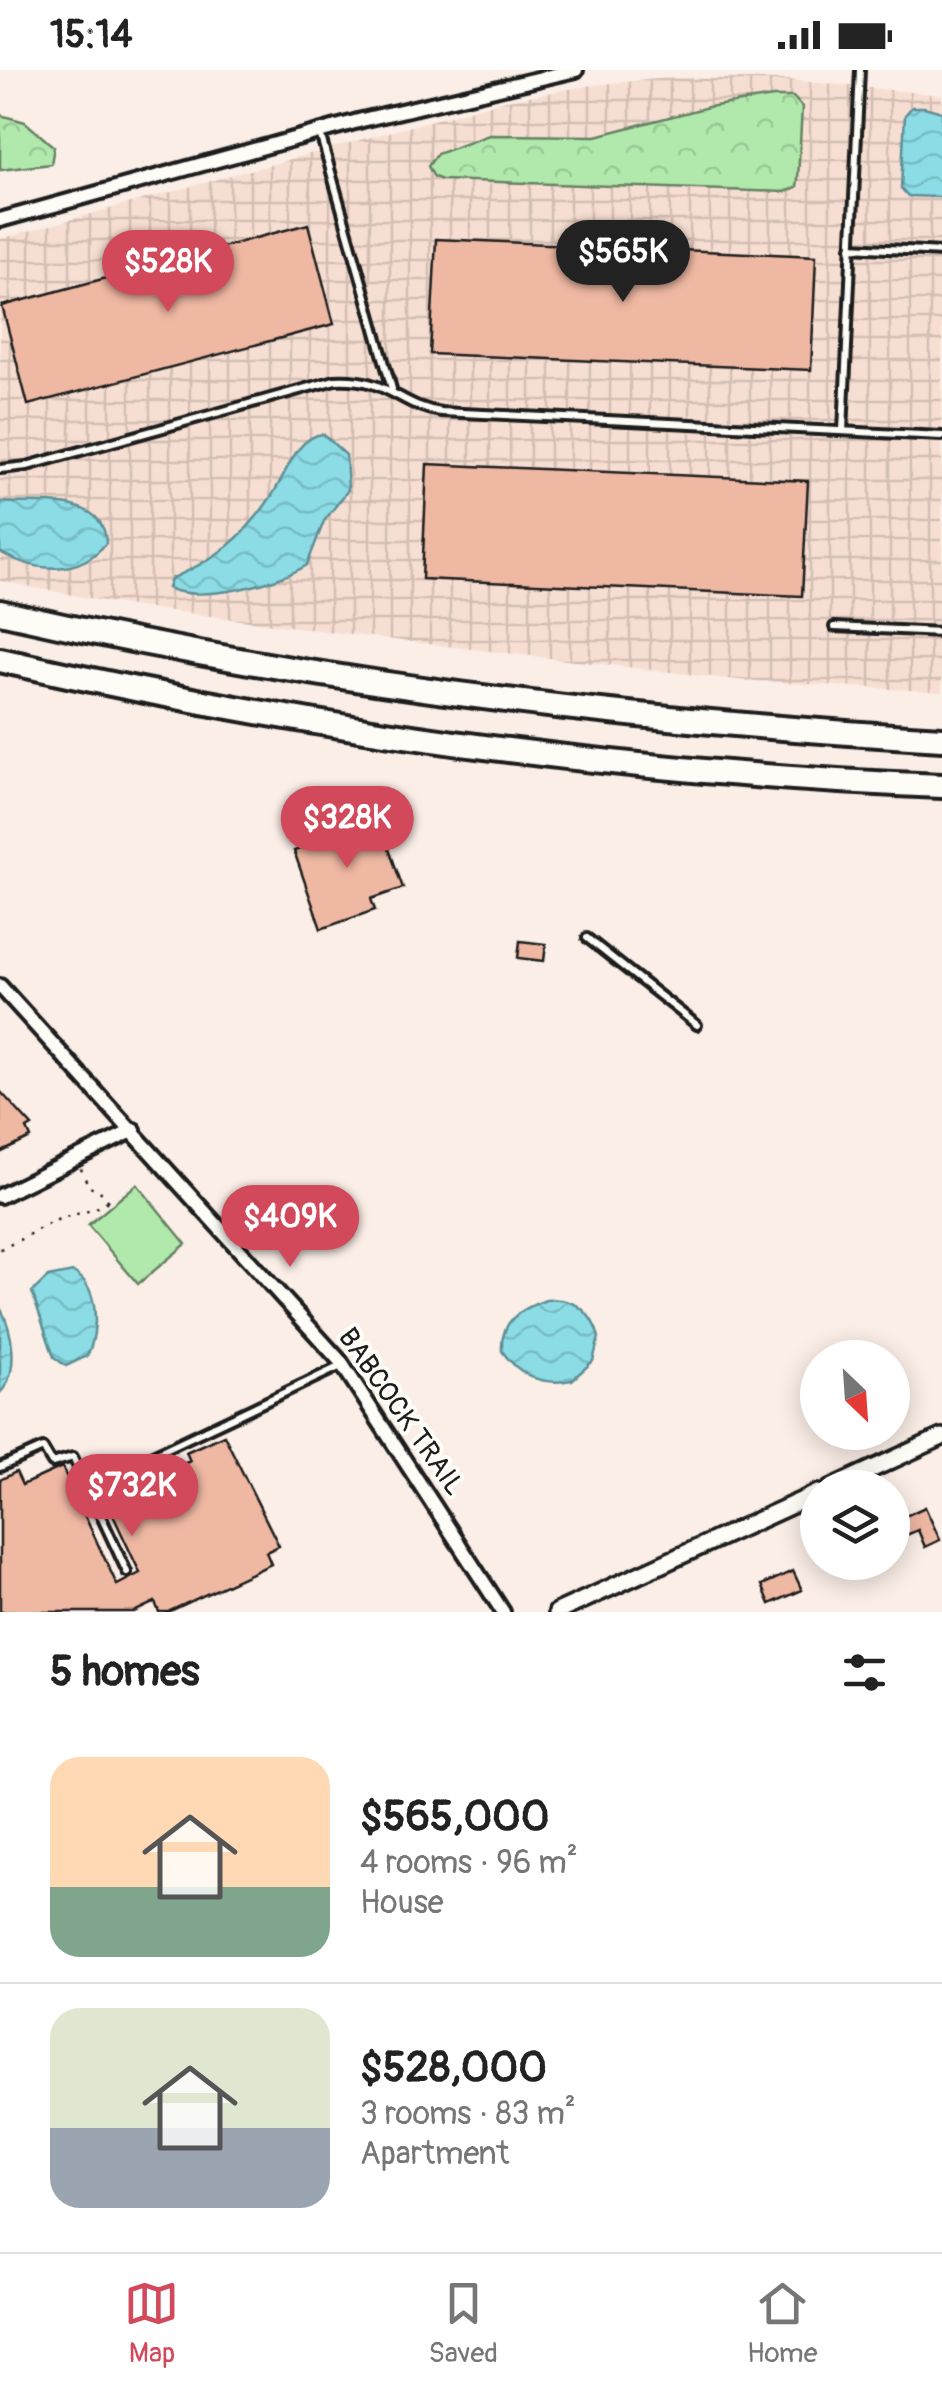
<!DOCTYPE html>
<html lang="en">
<head>
<meta charset="utf-8">
<style>
	body { margin:0; font-family:Pangolin,sans-serif; background:#f6f6f6; color:#222; height:100vh; display:flex; flex-direction:column; font-size:38px; white-space:nowrap }
	* { box-sizing:border-box; margin:0 }
	p { font-size:32px; color:#767676 }
	.icon { flex:none; width:55px; height:55px; fill:none; stroke:currentColor; stroke-width:2; stroke-linecap:round; stroke-linejoin:round }
	.map { position:relative; height:1542px; overflow:hidden }
	.details { display:flex; flex-direction:column; background:#fff; flex:1 }
	.details>* { flex:none }
	.needle { width:65px; rotate:155deg }
	.controls { position:absolute; left:800px; top:1270px; display:grid; gap:20px }
	.controls a { display:grid; place-items:center; width:110px; height:110px; border-radius:50%; background:#fff; box-shadow:0 5px 25px #0003; font-size:50px }
	.price { position:absolute; translate:-50% -85px; padding:0 22px; border-radius:35px; background:#d1495b; color:#fff; font-size:32px; line-height:65px; filter:drop-shadow(0 2px 5px #0008) }
	.price::after { content:''; position:absolute; left:50%; top:60px; width:30px; height:22px; margin-left:-15px; background:inherit; clip-path:polygon(0 0,100% 0,50% 100%) }
	.price.selected { background:#222; color:#fff }
	ul { padding:0; list-style:none }
	li { display:flex; align-items:center; gap:30px; height:250px; padding:0 50px }
	li+li { border-top:2px solid #e0e0e0 }
	li span { display:grid; place-items:center; flex:none; width:280px; height:200px; border-radius:30px; color:#555 }
	li>.icon { margin-inline-start:auto }
	span .icon { width:120px; height:120px; fill:#fffc; stroke-width:1 }
	li b { font-size:42px }
	h2 { display:flex; justify-content:space-between; align-items:center; height:120px; padding:0 50px; font-size:42px }
	.status { display:flex; justify-content:space-between; align-items:center; height:70px; padding:0 50px; background:#fff; direction:ltr }
	.status svg { height:28px; fill:currentColor }
	.tabs { display:flex; justify-content:space-around; align-items:center; height:140px; border-top:2px solid #e0e0e0; background:#fff; font-size:28px; color:#767676 }
	.tabs a { display:grid; justify-items:center; gap:5px }
	.tabs .selected { color:#d1495b }
	.map>svg:first-child { display:block }
	.industrial { fill:url(#industrial-grid) }
	.green { fill:#b1e9ad; stroke:#668264; stroke-width:2.5 }
	.forest { fill:url(#forest-crowns); stroke:#668264; stroke-width:2.5 }
	.water { fill:url(#water-waves); stroke:#5f8f95; stroke-width:2.5 }
	.building { fill:#efb8a3; stroke:#1c1c1c; stroke-width:2.5 }
	.lines { fill:none; stroke-linecap:round; stroke-linejoin:round }
	.service-casing { stroke:#1c1c1c; stroke-width:14 }
	.minor-casing { stroke:#1c1c1c; stroke-width:20 }
	.tertiary-casing { stroke:#1c1c1c; stroke-width:22 }
	.motorway-casing { stroke:#1c1c1c; stroke-width:30 }
	.path { stroke:#1c1c1c; stroke-width:2.5; stroke-dasharray:2.5 8; stroke-linecap:butt }
	.service { stroke:#fdfcf7; stroke-width:6 }
	.minor { stroke:#fdfcf7; stroke-width:12 }
	.tertiary { stroke:#fdfcf7; stroke-width:15 }
	.motorway { stroke:#fdfcf7; stroke-width:22 }
	.labels { text-anchor:middle; dominant-baseline:central; stroke-width:8; stroke-linejoin:round; paint-order:stroke }
	.street-label { font-size:28px; fill:#1c1c1c; stroke:#fdfcf7 }
</style>
</head>
<body>
<div class="status"><b>15:14</b><svg viewBox="0 0 49 12"><path d="M0 12V9h3v3zM5 12V6h3v6zM10 12V3h3v9zM15 12V0h3v12zM26 1h20v11H26zM47 4h2v5h-2z"/></svg></div>
<div class="map">
<svg width="942" height="1542" viewBox="0 0 942 1542">
	<defs>
		<pattern id="industrial-grid" width="8" height="8" patternUnits="userSpaceOnUse" patternTransform="scale(2.5)"><rect width="8" height="8" fill="#f7ded2"/><path d="M0 4h8M4 0v8" fill="none" stroke="#d3beb4"/></pattern>
		<pattern id="forest-crowns" width="20" height="18" patternUnits="userSpaceOnUse" patternTransform="scale(2.5)"><rect width="20" height="18" fill="#b1e9ad"/><path d="M2 6a3 3 0 1 1 6 0M12 15a3 3 0 1 1 6 0" fill="none" stroke="#98c794"/></pattern>
		<pattern id="water-waves" width="16" height="10" patternUnits="userSpaceOnUse" patternTransform="scale(2.5)"><rect width="16" height="10" fill="#8bdce5"/><path d="M0 5q4-4 8 0t8 0" fill="none" stroke="#77bcc4"/></pattern>
	</defs>
	<rect width="100%" height="100%" fill="#faeee6"/>
	<filter id="ink" filterUnits="userSpaceOnUse"><feTurbulence type="fractalNoise" baseFrequency=".01" numOctaves="2"/><feDisplacementMap in="SourceGraphic" scale="20" xChannelSelector="R" yChannelSelector="G"/><feConvolveMatrix kernelMatrix="1 2 1 2 8 2 1 2 1" color-interpolation-filters="sRGB"/></filter>
	<g filter="url(#ink)">
		<!-- industrial -->
		<path class="industrial" d="M669,8L787,10L942,25V622L738,610L386,569L125,535L0,511V169L502,31L592,15Z"/>
		<!-- green -->
		<path class="green" d="M137,1114L186,1174L138,1214L88,1155Z"/>
		<!-- forest -->
		<g class="forest">
			<path d="M773,27H793L802,37L798,109L797,117L785,122L442,110L434,107L428,96L437,84L489,65L596,66L708,37Z"/>
			<path d="M0,45L25,52L54,77L51,94L0,100Z"/>
		</g>
		<!-- water -->
		<g class="water">
			<path d="M924,37L942,42V127L908,126L901,118L905,45L912,37Z"/>
			<path d="M323,364L346,385L348,420L324,451L307,495C278,514 199,533 168,518L171,509C217,488 242,470 271,427C285,407 296,366 323,364Z"/>
			<path d="M0,432C32,436 105,421 106,473C79,507 35,502 0,482Z"/>
			<path d="M73,1202C100,1216 99,1262 87,1286L66,1296L54,1287L32,1222L48,1207Z"/>
			<path d="M546,1230C574,1227 591,1241 599,1267L593,1291L572,1310C541,1316 520,1306 502,1281C500,1251 520,1239 546,1230Z"/>
			<path d="M0,1237C13,1261 20,1302 0,1323Z"/>
		</g>
		<!-- building -->
		<g class="building">
			<path d="M308,154L334,254L28,335L2,236Z"/>
			<path d="M436,169L816,186L811,300L430,284Z"/>
			<path d="M427,394L808,411L802,526L422,509Z"/>
			<path d="M342,746L348,762L379,751L403,818L371,829L375,840L321,859L294,781L316,773L313,764L323,761L320,753Z"/>
			<path d="M520,871L546,874L544,891L518,888Z"/>
			<path d="M0,1021L32,1056L27,1059L31,1068L0,1083Z"/>
			<path d="M224,1365L279,1476L266,1482L271,1494L168,1542H159L155,1532L134,1542H0V1410L16,1402L22,1415L62,1397L117,1515L140,1503L105,1428L190,1391L186,1382Z"/>
			<path d="M925,1437L940,1470L925,1477L918,1460L892,1471V1452Z"/>
			<path d="M793,1501L802,1520L770,1534L762,1515Z"/>
		</g>
		<g class="lines">
			<!-- service casing -->
			<g class="service-casing">
				<g id="service">
					<path d="M320,63L392,319"/>
					<path d="M851,177L942,182"/>
					<path d="M843,361L860,0"/>
					<path d="M0,399L27,396L335,310C389,307 398,336 441,342L942,366"/>
					<path d="M834,557L942,562"/>
					<path d="M587,868L697,955"/>
					<path d="M0,1397L43,1378L52,1393L73,1387L87,1416L341,1296"/>
					<path d="M87,1416L127,1502"/>
				</g>
			</g>
			<!-- minor casing -->
			<g class="minor-casing">
				<g id="minor">
					<path d="M0,150L362,50L576,0"/>
					<path d="M0,916L340,1291L503,1542"/>
					<path d="M0,1126L134,1060"/>
				</g>
			</g>
			<!-- tertiary casing -->
			<g class="tertiary-casing">
				<g id="tertiary">
					<path d="M831,1418L942,1367"/>
					<path d="M557,1542L818,1423"/>
				</g>
			</g>
			<!-- motorway casing -->
			<g class="motorway-casing">
				<g id="motorway">
					<path d="M0,542C310,613 625,651 942,669"/>
					<path d="M0,590C308,660 626,704 942,716"/>
				</g>
			</g>
			<!-- path -->
			<g class="path">
				<path d="M81,1099L89,1117L99,1120L112,1135"/>
				<path d="M0,1179C21,1171 37,1158 57,1150C77,1142 91,1144 109,1130"/>
			</g>
			<!-- service -->
			<use href="#service" class="service"/>
			<!-- minor -->
			<use href="#minor" class="minor"/>
			<!-- tertiary -->
			<use href="#tertiary" class="tertiary"/>
			<!-- motorway -->
			<use href="#motorway" class="motorway"/>
		</g>
	</g>
	<g class="labels">
		<!-- street labels -->
		<g class="street-label">
			<text transform="translate(401 1342) rotate(55)">BABCOCK TRAIL</text>
		</g>
	</g>
</svg>
<div class="controls">
<a><svg class="needle" viewBox="-14 -14 28 28"><path d="M0-13l5 13h-10z" fill="#e53935"/><path d="M0 13l5-13h-10z" fill="#767676"/></svg></a>
<a><svg class="icon" aria-label="layers" viewBox="0 0 24 24"><path d="M12 4l9 5-9 5-9-5zM3 14l9 5 9-5"/></svg></a>
</div>
<b class="price selected" style="left:623px;top:235px">$565K</b>
<b class="price" style="left:168px;top:245px">$528K</b>
<b class="price" style="left:347px;top:801px">$328K</b>
<b class="price" style="left:290px;top:1200px">$409K</b>
<b class="price" style="left:132px;top:1469px">$732K</b>
</div>
<section class="details">
<h2>5 homes<svg class="icon" aria-label="filters" viewBox="0 0 24 24"><path d="M4 7h16M4 17h16"/><circle cx="9" cy="7" r="2"/><circle cx="15" cy="17" r="2"/></svg></h2>
<ul>
<li><span style="background:linear-gradient(#ffd9b3 65%,#7fa58c 0)"><svg class="icon" aria-label="home" viewBox="0 0 24 24"><path d="M3 11l9-7 9 7M6 9v11h12V9"/></svg></span><div><b>$565,000</b><p>4 rooms · 96 m²</p><p>House</p></div></li>
<li><span style="background:linear-gradient(#dfe7d0 60%,#9aa5b1 0)"><svg class="icon" aria-label="home" viewBox="0 0 24 24"><path d="M3 11l9-7 9 7M6 9v11h12V9"/></svg></span><div><b>$528,000</b><p>3 rooms · 83 m²</p><p>Apartment</p></div></li>
</ul>
</section>
<nav class="tabs">
<a class="selected"><svg class="icon" aria-label="map" viewBox="0 0 24 24"><path d="M3 6l6-2 6 2 6-2v14l-6 2-6-2-6 2zM9 4v14M15 6v14"/></svg>Map</a>
<a><svg class="icon" aria-label="saved" viewBox="0 0 24 24"><path d="M7 4h10v16l-5-4-5 4z"/></svg>Saved</a>
<a><svg class="icon" aria-label="home" viewBox="0 0 24 24"><path d="M3 11l9-7 9 7M6 9v11h12V9"/></svg>Home</a>
</nav>
</body>
</html>
